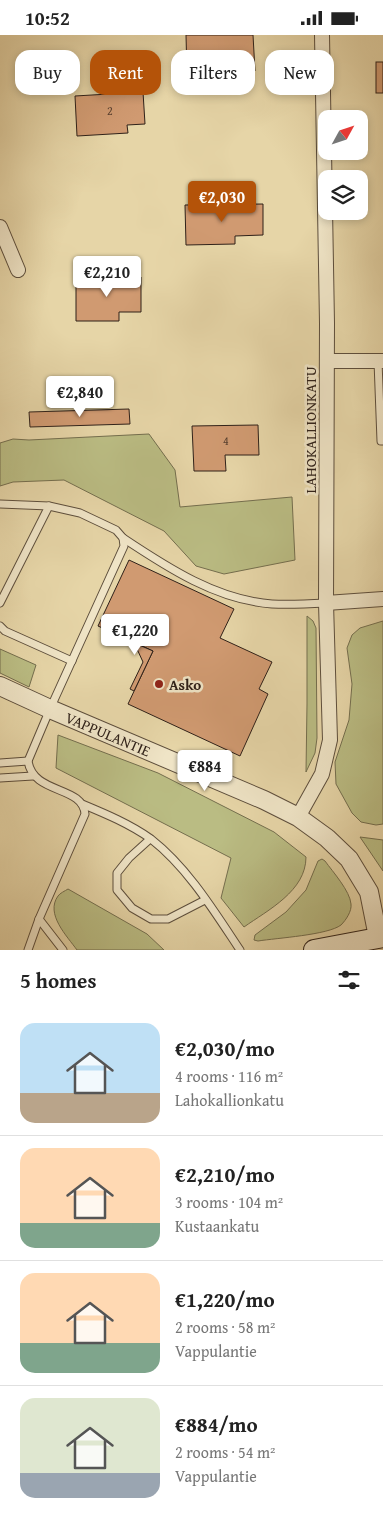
<!DOCTYPE html>
<html lang="en">
<head>
<meta charset="utf-8">
<style>
	body { margin:0; font-family:"Gentium Book Plus",serif; background:#f6f6f6; color:#222; height:100vh; display:flex; flex-direction:column; font-size:19px; white-space:nowrap }
	* { box-sizing:border-box; margin:0 }
	p { font-size:16px; color:#767676 }
	.icon { flex:none; width:28px; height:28px; fill:none; stroke:currentColor; stroke-width:2; stroke-linecap:round; stroke-linejoin:round }
	.map { position:relative; height:915px; overflow:hidden }
	.drawer { display:flex; flex-direction:column; background:#fff; flex:1 }
	.drawer>* { flex:none }
	.hud { position:absolute; left:15px; top:15px; width:354px; height:45px; display:flex; gap:10px }
	.needle { width:32px; rotate:50deg }
	.tools { position:absolute; left:318px; top:75px; display:grid; gap:10px }
	.tools a { display:grid; place-items:center; width:50px; height:50px; border-radius:10px; background:#fff; box-shadow:0 2px 8px #0003; font-size:25px }
	.price { position:absolute; translate:-50% -42px; padding:0 11px; border-radius:5px; background:#fff; color:#222; font-size:16px; line-height:32px; filter:drop-shadow(0 1px 2px #0008) }
	.price::after { content:''; position:absolute; left:50%; top:30px; width:15px; height:11px; margin-left:-8px; background:inherit; clip-path:polygon(0 0,100% 0,50% 100%) }
	.price.on { background:#b45309; color:#fff }
	ul { padding:0; list-style:none }
	li { display:flex; align-items:center; gap:15px; height:125px; padding:0 20px }
	li+li { border-top:1px solid #e0e0e0 }
	li span { display:grid; place-items:center; flex:none; width:140px; height:100px; border-radius:15px; color:#555 }
	li>.icon { margin-inline-start:auto }
	span .icon { width:60px; height:60px; fill:#fffc; stroke-width:1 }
	li b { font-size:21px }
	h2 { display:flex; justify-content:space-between; align-items:center; height:60px; padding:0 20px; font-size:21px }
	.tag { padding:0 18px; border-radius:15px; background:#fff; box-shadow:0 2px 8px #0003; font-size:18px; line-height:45px }
	.tag.on { background:#b45309; color:#fff }
	.status { display:flex; justify-content:space-between; align-items:center; height:35px; padding:0 25px; background:#fff; direction:ltr }
	.status svg { height:14px; fill:currentColor }
	.map>svg:first-child { display:block }
	.green { fill:#babc83; stroke:#746e4e }
	.building { fill:#d09a71; stroke:#2f2119 }
	.lines { fill:none; stroke-linecap:round; stroke-linejoin:round }
	.service-casing { stroke:#5d4e3c; stroke-width:9 }
	.minor-casing { stroke:#5d4e3c; stroke-width:16 }
	.tertiary-casing { stroke:#5d4e3c; stroke-width:20 }
	.secondary-casing { stroke:#2f2119; stroke-width:22 }
	.service { stroke:#efe4c6; stroke-width:7 }
	.minor { stroke:#efe4c6; stroke-width:14 }
	.tertiary { stroke:#efe4c6; stroke-width:18 }
	.secondary { stroke:#efe4c6; stroke-width:20 }
	.poi-dot { fill:#8f2418; stroke:#efe4c6; stroke-width:2 }
	.labels { text-anchor:middle; dominant-baseline:central; stroke-width:5; stroke-linejoin:round; paint-order:stroke }
	.number-label { font-size:12px; fill:#573f2f }
	.street-label { font-size:15px; fill:#2f2119; stroke:#efe4c6 }
	.poi-label { font-size:15px; font-weight:bold; fill:#2f2119; stroke:#efe4c6; text-anchor:start }
</style>
</head>
<body>
<div class="status"><b>10:52</b><svg viewBox="0 0 49 12"><path d="M0 12V9h3v3zM5 12V6h3v6zM10 12V3h3v9zM15 12V0h3v12zM26 1h20v11H26zM47 4h2v5h-2z"/></svg></div>
<div class="map">
<svg width="383" height="915" viewBox="0 0 383 915">
	<rect width="100%" height="100%" fill="#e6d5a7"/>
	<filter id="stains"><feTurbulence type="fractalNoise" baseFrequency=".004" numOctaves="4"/><feColorMatrix values="0 0 0 0 .2 0 0 0 0 .09 0 0 0 0 .02 0 0 0 .5 -.17"/></filter>
	<radialGradient id="worn" r=".72"><stop offset=".6" stop-color="#630" stop-opacity="0"/><stop offset="1" stop-color="#630" stop-opacity=".3"/></radialGradient>
	<!-- green -->
	<g class="green">
		<path d="M149,399L175,435L180,472L292,462L295,525L224,539L196,531L164,496L64,445L13,447L0,451V408L13,404L29,405Z"/>
		<path d="M307,581L313,586L316,593L317,703L315,718L306,737L307,669Z"/>
		<path d="M383,586V789L376,790L361,787L352,778L336,749L335,727L349,685L352,649L347,613L352,600L360,593Z"/>
		<path d="M0,614L36,630L29,652L0,638Z"/>
		<path d="M58,700L158,738L274,797L306,822C306,856 268,875 244,892L221,863L231,823L56,733Z"/>
		<path d="M360,802L383,805V836Z"/>
		<path d="M322,824L325,826C333,837 350,856 351,869C352,876 346,885 341,890C328,900 277,903 258,906L254,905L255,900L286,877L306,855L318,826Z"/>
		<path d="M68,854L147,899L164,915H77C67,901 45,879 58,861C60,858 65,856 68,854Z"/>
	</g>
	<!-- building -->
	<g class="building">
		<path d="M186,0H253L255,36L187,39Z"/>
		<rect x="376" y="27" width="7" height="31"/>
		<path d="M143,57L145,89L127,90L128,98L77,101L75,61Z"/>
		<path d="M263,169V200L235,201V209L186,210L185,170Z"/>
		<path d="M141,242V277H119V286H76V243Z"/>
		<path d="M129,374L130,389L30,392L29,377Z"/>
		<path d="M258,390L259,420H225L226,436H194L192,391Z"/>
		<path d="M129,525L234,574L220,603L272,627L259,654L268,659L240,721L128,669L153,616L98,591Z"/>
		<path d="M103,594L153,616L134,656L130,654L143,627L137,614L102,597Z"/>
	</g>
	<g class="lines">
		<!-- service casing -->
		<g class="service-casing">
			<g id="service">
				<path d="M378,326L381,406H383"/>
				<path d="M0,469L49,471L80,478L116,495L123,503L124,511L50,674L28,726C33,760 83,750 85,779L39,884L28,915"/>
				<path d="M123,503C168,533 217,565 272,569C290,570 308,569 326,568"/>
				<path d="M0,568L49,471"/>
				<path d="M0,591L5,596L72,626"/>
				<path d="M0,728L28,726"/>
				<path d="M0,743L33,741"/>
				<path d="M82,769C106,779 130,789 151,804C188,833 214,876 240,915"/>
				<path d="M150,804L129,823L117,838V855L132,873L151,884H168L205,865"/>
				<path d="M39,884L63,915"/>
			</g>
		</g>
		<!-- minor casing -->
		<g class="minor-casing">
			<g id="minor">
				<path d="M0,192L18,235"/>
				<path d="M327,326H383"/>
				<path d="M326,568L383,564"/>
				<path d="M298,782L322,739L330,705L326,568L327,288L322,0"/>
			</g>
		</g>
		<!-- tertiary casing -->
		<g class="tertiary-casing">
			<path id="tertiary" d="M0,651L50,674L264,765L298,782L327,803L349,824L369,857L378,902"/>
		</g>
		<!-- secondary casing -->
		<g class="secondary-casing">
			<path id="secondary" d="M314,915L383,902"/>
		</g>
		<!-- service -->
		<use href="#service" class="service"/>
		<!-- minor -->
		<use href="#minor" class="minor"/>
		<!-- tertiary -->
		<use href="#tertiary" class="tertiary"/>
		<!-- secondary -->
		<use href="#secondary" class="secondary"/>
	</g>
	<!-- markers -->
	<circle class="poi-dot" cx="159" cy="649" r="5"/>
	<g class="labels">
		<!-- number labels -->
		<g class="number-label">
			<text x="110" y="75">2</text>
			<text x="226" y="405">4</text>
		</g>
		<!-- street labels -->
		<g class="street-label">
			<text transform="translate(310 395) rotate(-90)">LAHOKALLIONKATU</text>
			<text transform="translate(108 699) rotate(23)">VAPPULANTIE</text>
		</g>
		<!-- poi labels -->
		<g class="poi-label">
			<text x="169" y="649">Asko</text>
		</g>
	</g>
	<rect width="100%" height="100%" filter="url(#stains)"/>
	<rect width="100%" height="100%" fill="url(#worn)"/>
</svg>
<div class="tools">
<a><svg class="needle" viewBox="-14 -14 28 28"><path d="M0-13l5 13h-10z" fill="#e53935"/><path d="M0 13l5-13h-10z" fill="#767676"/></svg></a>
<a><svg class="icon" aria-label="layers" viewBox="0 0 24 24"><path d="M12 4l9 5-9 5-9-5zM3 14l9 5 9-5"/></svg></a>
</div>
<b class="price on" style="left:222px;top:188px">€2,030</b>
<b class="price" style="left:107px;top:263px">€2,210</b>
<b class="price" style="left:80px;top:383px">€2,840</b>
<b class="price" style="left:135px;top:621px">€1,220</b>
<b class="price" style="left:205px;top:757px">€884</b>
<div class="hud">
<a class="tag">Buy</a>
<a class="tag on">Rent</a>
<a class="tag">Filters</a>
<a class="tag">New</a>
</div>
</div>
<section class="drawer">
<h2>5 homes<svg class="icon" aria-label="filters" viewBox="0 0 24 24"><path d="M4 7h16M4 17h16"/><circle cx="9" cy="7" r="2"/><circle cx="15" cy="17" r="2"/></svg></h2>
<ul>
<li><span style="background:linear-gradient(#bfe0f5 70%,#b9a48a 0)"><svg class="icon" aria-label="home" viewBox="0 0 24 24"><path d="M3 11l9-7 9 7M6 9v11h12V9"/></svg></span><div><b>€2,030/mo</b><p>4 rooms · 116 m²</p><p>Lahokallionkatu</p></div></li>
<li><span style="background:linear-gradient(#ffd9b3 75%,#7fa58c 0)"><svg class="icon" aria-label="home" viewBox="0 0 24 24"><path d="M3 11l9-7 9 7M6 9v11h12V9"/></svg></span><div><b>€2,210/mo</b><p>3 rooms · 104 m²</p><p>Kustaankatu</p></div></li>
<li><span style="background:linear-gradient(#ffd9b3 70%,#7fa58c 0)"><svg class="icon" aria-label="home" viewBox="0 0 24 24"><path d="M3 11l9-7 9 7M6 9v11h12V9"/></svg></span><div><b>€1,220/mo</b><p>2 rooms · 58 m²</p><p>Vappulantie</p></div></li>
<li><span style="background:linear-gradient(#dfe7d0 75%,#9aa5b1 0)"><svg class="icon" aria-label="home" viewBox="0 0 24 24"><path d="M3 11l9-7 9 7M6 9v11h12V9"/></svg></span><div><b>€884/mo</b><p>2 rooms · 54 m²</p><p>Vappulantie</p></div></li>
</ul>
</section>
</body>
</html>
